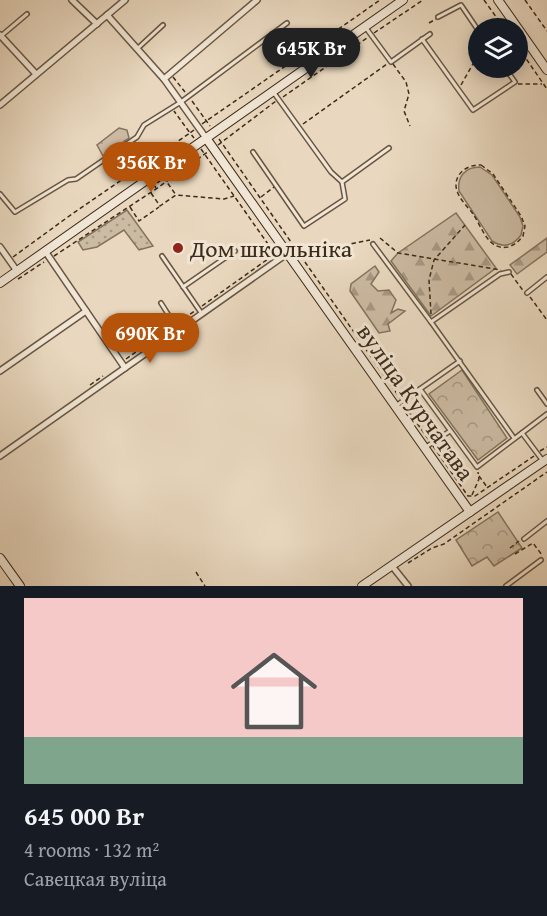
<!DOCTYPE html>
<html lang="en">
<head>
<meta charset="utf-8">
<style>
	body { margin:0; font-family:"Gentium Book Plus",serif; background:#20242c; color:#f1f3f6; height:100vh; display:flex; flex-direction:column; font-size:22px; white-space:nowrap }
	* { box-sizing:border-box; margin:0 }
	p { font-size:20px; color:#9ea1a6 }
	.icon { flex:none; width:33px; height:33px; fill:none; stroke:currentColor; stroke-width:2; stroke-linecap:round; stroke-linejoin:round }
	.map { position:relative; height:586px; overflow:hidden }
	.details { display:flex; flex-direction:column; background:#171b24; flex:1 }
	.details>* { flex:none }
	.buttons { position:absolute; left:468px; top:18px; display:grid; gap:12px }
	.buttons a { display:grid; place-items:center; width:60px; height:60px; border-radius:50%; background:#171b24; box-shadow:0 3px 15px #0003; font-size:30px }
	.price { position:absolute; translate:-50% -51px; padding:0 14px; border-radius:21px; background:#b45309; color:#fff; font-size:20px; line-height:39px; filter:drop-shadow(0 2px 3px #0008) }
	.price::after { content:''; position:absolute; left:50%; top:36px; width:18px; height:14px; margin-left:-9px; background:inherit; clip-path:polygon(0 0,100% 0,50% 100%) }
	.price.selected { background:#222; color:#fff }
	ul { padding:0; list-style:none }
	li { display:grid; align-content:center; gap:12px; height:318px; padding:0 24px }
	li+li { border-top:2px solid #363941 }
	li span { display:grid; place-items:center; height:186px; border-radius:0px; color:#555 }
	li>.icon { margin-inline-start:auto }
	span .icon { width:108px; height:108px; fill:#fffc; stroke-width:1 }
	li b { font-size:26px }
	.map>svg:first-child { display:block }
	.grass { fill:url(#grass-dots); stroke:#84735e; stroke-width:1.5 }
	.forest { fill:url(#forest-firs); stroke:#84735e; stroke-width:1.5 }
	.park { fill:url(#park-crowns); stroke:#84735e; stroke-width:1.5 }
	.pitch { fill:#ccbba3; stroke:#84735e; stroke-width:1.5 }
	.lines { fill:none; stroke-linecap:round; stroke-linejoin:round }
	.lane-casing { stroke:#685642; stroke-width:6 }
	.street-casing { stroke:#685642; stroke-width:8 }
	.secondary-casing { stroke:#3d2b19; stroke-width:10 }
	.path { stroke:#3d2b19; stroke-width:1.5; stroke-dasharray:4.5 3; stroke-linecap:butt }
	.lane { stroke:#f1e6d5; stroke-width:3 }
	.street { stroke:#f1e6d5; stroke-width:5 }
	.secondary { stroke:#f1e6d5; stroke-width:8 }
	.poi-dot { fill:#8f2418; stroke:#f1e6d5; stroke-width:2 }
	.labels { text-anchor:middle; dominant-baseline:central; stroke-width:6; stroke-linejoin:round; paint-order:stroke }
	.poi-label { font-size:24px; fill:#3d2b19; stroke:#f1e6d5; text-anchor:start }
	.street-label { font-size:24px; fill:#3d2b19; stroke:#f1e6d5 }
</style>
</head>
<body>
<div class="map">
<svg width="547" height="586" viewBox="0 0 547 586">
	<defs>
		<pattern id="grass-dots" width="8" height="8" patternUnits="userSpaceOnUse" patternTransform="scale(1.5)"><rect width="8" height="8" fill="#ccbba3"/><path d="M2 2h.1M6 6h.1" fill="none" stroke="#a79884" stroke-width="1.8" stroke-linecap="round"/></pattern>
		<pattern id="forest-firs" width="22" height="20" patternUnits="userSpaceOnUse" patternTransform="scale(1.5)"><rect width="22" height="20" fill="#ccbba3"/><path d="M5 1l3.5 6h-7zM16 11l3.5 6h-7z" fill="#a79884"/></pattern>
		<pattern id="park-crowns" width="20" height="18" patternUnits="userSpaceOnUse" patternTransform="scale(1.5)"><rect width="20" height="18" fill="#ccbba3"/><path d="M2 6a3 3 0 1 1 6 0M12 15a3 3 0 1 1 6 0" fill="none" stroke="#a79884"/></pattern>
	</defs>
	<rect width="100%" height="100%" fill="#e9d8bf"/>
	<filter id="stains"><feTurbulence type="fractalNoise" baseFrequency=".00333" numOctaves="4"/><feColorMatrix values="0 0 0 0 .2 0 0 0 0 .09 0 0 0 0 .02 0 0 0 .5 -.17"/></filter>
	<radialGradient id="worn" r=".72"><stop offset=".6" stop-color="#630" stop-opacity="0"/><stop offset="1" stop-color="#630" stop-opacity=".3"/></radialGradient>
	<!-- grass -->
	<path class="grass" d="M127,210L153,246L139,250L124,230L97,247L83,250L78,242Z"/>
	<!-- forest -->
	<g class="forest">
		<path d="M456,213L496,268L431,316L391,261L398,253Z"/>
		<path d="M547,238V252L517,274L510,265Z"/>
		<path d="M375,266L379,272L371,284L378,291L389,290L396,300L391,313L398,309L405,311L388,324L390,331L379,333L350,291L351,284Z"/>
	</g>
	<!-- park -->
	<g class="park">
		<path d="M119,128L127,130L129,138L103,156L97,145Z"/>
		<path d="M462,370L507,438L478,460L429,394Z"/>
		<path d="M498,512L522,548L494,566L487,557L472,566L456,540Z"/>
	</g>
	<!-- pitch -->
	<path class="pitch" d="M480,167L492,175L520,217L523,226L521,235C513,246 503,248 492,241L459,191C457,177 465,167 480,167Z"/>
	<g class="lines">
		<!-- lane casing -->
		<g class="lane-casing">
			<g id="lane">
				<path d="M438,17L461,5L478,30"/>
				<path d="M366,28L391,62L430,34"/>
				<path d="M1,36L27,14"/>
				<path d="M422,39L473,110L515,82L505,68"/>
				<path d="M137,49L163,25"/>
				<path d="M274,93L331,172L342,182"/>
				<path d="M253,152L304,226L345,199L342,182L389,148"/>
				<path d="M0,194L15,212L68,180L76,179L137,137L144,125L181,102L287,23"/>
				<path d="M373,244L431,322L500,274L509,272"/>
				<path d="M162,256L202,314"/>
				<path d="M183,287L235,251"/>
				<path d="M527,293L547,277"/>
				<path d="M161,303L178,330"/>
				<path d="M431,322L514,438"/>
				<path d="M420,389L460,361"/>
				<path d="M537,390L547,404"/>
				<path d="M397,405L420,389L477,467L522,433"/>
				<path d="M426,447L450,431"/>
				<path d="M543,461L522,433L547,414"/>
				<path d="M524,539L547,521"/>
				<path d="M506,586L541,560"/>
			</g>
		</g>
		<!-- street casing -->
		<g class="street-casing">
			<g id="street">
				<path d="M72,0L97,24"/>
				<path d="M107,15L164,79L206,138"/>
				<path d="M0,35L36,74"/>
				<path d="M164,79L257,0"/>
				<path d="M0,105L125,0"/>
				<path d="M0,247L17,271"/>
				<path d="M45,251L125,368"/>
				<path d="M0,371L86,311"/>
				<path d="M0,456L288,253"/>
				<path d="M392,566L408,586"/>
			</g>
		</g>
		<!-- secondary casing -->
		<g class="secondary-casing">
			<g id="secondary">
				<path d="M498,0L547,70"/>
				<path d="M206,138L470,512"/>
				<path d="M0,283L403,0"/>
				<path d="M0,558L20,586"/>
				<path d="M362,586L547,459"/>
			</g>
		</g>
		<!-- path -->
		<g class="path">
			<path d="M484,0L504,28"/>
			<path d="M525,0L547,31"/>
			<path d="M429,23L436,19"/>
			<path d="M374,33L423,0"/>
			<path d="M518,47L547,89"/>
			<path d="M303,61L300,56L380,0"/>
			<path d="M393,64L406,82L409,94L404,111L410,126"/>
			<path d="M173,77L185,92"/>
			<path d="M518,84H542"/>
			<path d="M461,85L478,55"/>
			<path d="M283,97L367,38"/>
			<path d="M192,101L210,126"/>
			<path d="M202,124L300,56"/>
			<path d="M303,124L387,64"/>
			<path d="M194,130L190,133L194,138"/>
			<path d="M219,139L400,398"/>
			<path d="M218,145L276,101"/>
			<path d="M201,149L275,254"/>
			<path d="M481,165L493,174L521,216L525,226L523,236C519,241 515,245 508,247C488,251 482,227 473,214C468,207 460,200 457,191C452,176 466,164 481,165Z"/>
			<path d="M156,188L154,185L164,178L176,195"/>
			<path d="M151,193L160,206L176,195L224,199L234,196"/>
			<path d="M261,197L274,187"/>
			<path d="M130,207L139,221L159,207"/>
			<path d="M380,238L398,253L501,270"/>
			<path d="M300,254L370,240"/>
			<path d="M54,256L156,189L209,151"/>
			<path d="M13,257L72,214L190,133L174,111"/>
			<path d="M511,274L524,292"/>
			<path d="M18,279L44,262"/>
			<path d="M530,297L547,320"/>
			<path d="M202,306L275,254"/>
			<path d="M431,314L429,280L434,260L465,225"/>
			<path d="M178,323L196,310"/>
			<path d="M126,359L171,327"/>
			<path d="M90,385L103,376"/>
			<path d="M404,405L429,440"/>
			<path d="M433,446L468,496H475L534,456"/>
			<path d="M540,451L547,447"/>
			<path d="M479,476L487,487"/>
			<path d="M472,495L479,479L478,472"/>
			<path d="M510,548L519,541"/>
			<path d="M515,554L533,543L542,555"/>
			<path d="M408,563L432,548L444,544L547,472"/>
			<path d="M196,572L205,586"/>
		</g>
		<!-- lane -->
		<use href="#lane" class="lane"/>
		<!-- street -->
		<use href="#street" class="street"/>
		<!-- secondary -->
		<use href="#secondary" class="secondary"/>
	</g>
	<!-- markers -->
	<circle class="poi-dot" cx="178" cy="248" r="6"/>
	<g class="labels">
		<!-- poi labels -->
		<g class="poi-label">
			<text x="190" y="248">Дом школьніка</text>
		</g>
		<!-- street labels -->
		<g class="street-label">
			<text transform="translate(416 402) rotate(55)">вуліца Курчатава</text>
		</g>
	</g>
	<rect width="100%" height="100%" filter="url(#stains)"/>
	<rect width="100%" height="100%" fill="url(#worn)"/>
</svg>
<div class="buttons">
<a><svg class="icon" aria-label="layers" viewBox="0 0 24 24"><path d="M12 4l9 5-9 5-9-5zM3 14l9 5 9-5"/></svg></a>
</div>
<b class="price selected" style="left:311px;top:79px">645K Br</b>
<b class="price" style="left:151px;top:193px">356K Br</b>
<b class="price" style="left:150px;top:364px">690K Br</b>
</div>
<section class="details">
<ul>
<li><span style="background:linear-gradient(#f6c9c9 75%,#7fa58c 0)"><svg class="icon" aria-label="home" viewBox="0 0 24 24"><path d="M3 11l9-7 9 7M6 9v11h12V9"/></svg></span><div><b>645 000 Br</b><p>4 rooms · 132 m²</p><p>Савецкая вуліца</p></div></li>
</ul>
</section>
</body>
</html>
